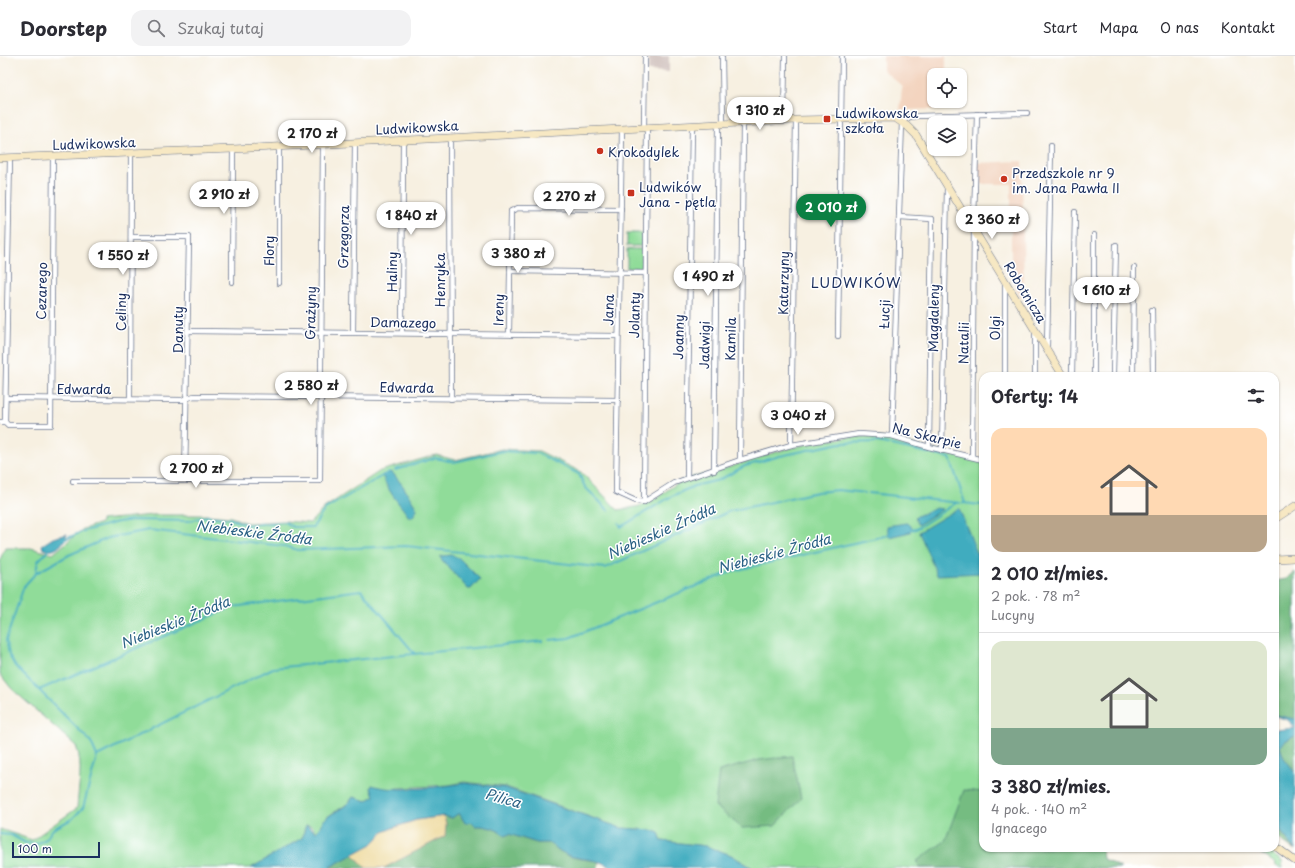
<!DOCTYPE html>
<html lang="pl">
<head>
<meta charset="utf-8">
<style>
	body { margin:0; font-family:"Playpen Sans",sans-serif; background:#f2f2f3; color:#2b2b33; height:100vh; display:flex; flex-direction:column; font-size:15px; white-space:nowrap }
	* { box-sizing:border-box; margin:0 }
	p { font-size:13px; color:#7c7c81 }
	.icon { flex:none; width:22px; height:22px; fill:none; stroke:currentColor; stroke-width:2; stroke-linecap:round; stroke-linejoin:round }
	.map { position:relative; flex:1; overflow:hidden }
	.details { position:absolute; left:979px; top:316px; width:300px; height:480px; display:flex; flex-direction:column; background:#fff; border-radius:12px; box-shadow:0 1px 3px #0004 }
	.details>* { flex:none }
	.fabs { position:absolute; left:927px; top:12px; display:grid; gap:8px }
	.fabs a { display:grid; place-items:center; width:40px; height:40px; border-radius:8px; background:#fff; box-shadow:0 1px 3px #0004; font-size:20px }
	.scale { position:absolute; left:12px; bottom:10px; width:88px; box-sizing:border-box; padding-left:4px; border:2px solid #1b2f5e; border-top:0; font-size:11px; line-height:14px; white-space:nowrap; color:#1b2f5e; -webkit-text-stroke:3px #fff; paint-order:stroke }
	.price { position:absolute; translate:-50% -34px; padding:0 9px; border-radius:14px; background:#fff; color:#222; font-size:13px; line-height:26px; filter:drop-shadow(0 1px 2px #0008) }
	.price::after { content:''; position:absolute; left:50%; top:24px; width:12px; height:9px; margin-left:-6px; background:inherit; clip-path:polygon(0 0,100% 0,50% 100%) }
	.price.on { background:#0b8043; color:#fff }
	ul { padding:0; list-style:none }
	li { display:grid; align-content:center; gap:8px; height:212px; padding:0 12px }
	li+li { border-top:1px solid #e1e1e2 }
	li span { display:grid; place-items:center; height:124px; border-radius:12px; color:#555 }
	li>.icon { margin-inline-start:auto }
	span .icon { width:72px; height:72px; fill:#fffc; stroke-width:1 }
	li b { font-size:17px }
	h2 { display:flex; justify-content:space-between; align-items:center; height:48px; padding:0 12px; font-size:17px }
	header { display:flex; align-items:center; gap:24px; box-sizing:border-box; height:56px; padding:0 20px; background:#fff; border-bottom:1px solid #e1e1e2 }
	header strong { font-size:19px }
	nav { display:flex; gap:22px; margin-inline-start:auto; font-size:14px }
	.search { width:280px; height:36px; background:#f2f2f3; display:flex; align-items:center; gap:10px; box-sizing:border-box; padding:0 14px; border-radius:12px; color:#7c7c81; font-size:15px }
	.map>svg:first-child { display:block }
	.built { fill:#f3d4bf }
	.industrial { fill:#cfc0bb }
	.green { fill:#90dc99; stroke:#56867c }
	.forest { fill:#74bc81; stroke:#487670 }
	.sand { fill:#eeda9e; stroke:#84847e }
	.water { fill:#40acbf; stroke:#2e6e8e }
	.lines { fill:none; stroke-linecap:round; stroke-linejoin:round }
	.stream { stroke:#40acbf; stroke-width:2 }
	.street-casing { stroke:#68738c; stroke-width:6 }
	.secondary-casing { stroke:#68738c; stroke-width:8 }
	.street { stroke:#fff; stroke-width:4.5 }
	.secondary { stroke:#f7e8c3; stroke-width:7 }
	.poi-dot { fill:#c8321e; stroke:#fff; stroke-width:1.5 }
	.labels { text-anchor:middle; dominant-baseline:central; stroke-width:3; stroke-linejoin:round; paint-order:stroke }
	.poi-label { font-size:13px; fill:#1b2f5e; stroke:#fff; text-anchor:start }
	.street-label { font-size:13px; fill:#1b2f5e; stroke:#fff }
	.neighbourhood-label { font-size:14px; letter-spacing:1px; fill:#1b2f5e; stroke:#fff }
	.water-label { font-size:14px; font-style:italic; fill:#2a6185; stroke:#fff }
</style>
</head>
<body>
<header>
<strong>Doorstep</strong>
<div class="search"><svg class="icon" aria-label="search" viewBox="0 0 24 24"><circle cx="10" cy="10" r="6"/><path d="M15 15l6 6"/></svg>Szukaj tutaj</div>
<nav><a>Start</a><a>Mapa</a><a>O nas</a><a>Kontakt</a></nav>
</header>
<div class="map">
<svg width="1295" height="812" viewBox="0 0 1295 812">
	<rect width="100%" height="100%" fill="#fff"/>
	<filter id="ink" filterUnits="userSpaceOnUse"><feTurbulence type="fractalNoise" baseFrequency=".025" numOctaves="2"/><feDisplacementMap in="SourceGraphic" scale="8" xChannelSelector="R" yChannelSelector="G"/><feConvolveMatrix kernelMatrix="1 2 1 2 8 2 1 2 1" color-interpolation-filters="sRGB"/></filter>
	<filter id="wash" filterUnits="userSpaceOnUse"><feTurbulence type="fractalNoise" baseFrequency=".012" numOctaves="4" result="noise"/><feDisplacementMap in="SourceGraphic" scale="16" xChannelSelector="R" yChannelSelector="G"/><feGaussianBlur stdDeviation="0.9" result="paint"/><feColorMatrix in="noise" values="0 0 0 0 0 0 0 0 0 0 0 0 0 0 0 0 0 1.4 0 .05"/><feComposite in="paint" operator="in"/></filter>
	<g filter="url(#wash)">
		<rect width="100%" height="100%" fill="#f7f0e1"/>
		<!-- built -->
		<g class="built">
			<path d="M883,0H946V19H934V45H946V53L900,54L902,30L883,14Z"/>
			<path d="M1022,105L1024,242H1022L1016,233V222L1011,221V128H977L978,107Z"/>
		</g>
		<!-- industrial -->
		<path class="industrial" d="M649,0H669V16L648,15Z"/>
		<!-- green -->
		<g class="green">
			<rect x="627" y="177" width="15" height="13"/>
			<rect x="627" y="193" width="15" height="19"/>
			<path d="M869,380L893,384L983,406V792L1103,803L1121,812H753L731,799L706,790L662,785L659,777L651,774L621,772L506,731L464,726L449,729L399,732L381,733L372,729L371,732L374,740L366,745L353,741C346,752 333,755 325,763C320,767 321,772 316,776L311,770L306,769L302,782L251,812H0V773L32,784L77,752C78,732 84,709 76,690L11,632L0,618V504L5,492H31L53,498L83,473L101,467V464L153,459H207L231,461L247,467L285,465L310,467L324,452L380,415L436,399L455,404L502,393L539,395L581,416L618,454C627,452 636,452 645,448C660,442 671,429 686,423C696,419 706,419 716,416C765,398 816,382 869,380Z"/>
			<path d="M1253,792H1269L1273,796L1272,798L1282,805L1283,812H1279L1275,809L1276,808Z"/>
		</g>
		<!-- forest -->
		<g class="forest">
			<path d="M1295,516V663L1275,659V525L1286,523Z"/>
			<path d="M1295,680V716L1284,702L1280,691L1283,686Z"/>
			<path d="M792,700L801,742L775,770L742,772L715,750L719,715L759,704Z"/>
			<path d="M964,734L983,736V792H1102L1103,803L1121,812H920L917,805L945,785Z"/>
			<path d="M459,757L465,767L471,766L475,770C484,769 499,773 505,780L509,778L537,787H550C567,802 577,803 599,805L598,812H384L445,780L446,768L444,760L452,762Z"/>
			<path d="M1275,768L1295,794L1275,780Z"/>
			<path d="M353,798L366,812H329Z"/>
		</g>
		<!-- sand -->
		<path class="sand" d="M444,760L446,768L445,780L384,812H366L353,798L372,788L383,776L393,772L417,764Z"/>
		<!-- water -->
		<g class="water">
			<path d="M392,416L403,430L417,453L413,461H409C399,447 388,436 382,419Z"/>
			<path d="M936,452L943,453L918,469L915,462L917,460Z"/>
			<path d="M959,452L983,512V517L937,519L919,476Z"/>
			<path d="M906,467L910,468L912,473L910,476L889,481L887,470Z"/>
			<path d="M67,478C63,489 55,498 43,493L42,489L53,482Z"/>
			<path d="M452,499L459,502L480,523L471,533H468L441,503V500Z"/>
			<path d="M1275,659L1295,663V672L1288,664L1275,660Z"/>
			<path d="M1295,672V680L1283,686L1280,691L1284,702L1295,716V793L1275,768V674Z"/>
			<path d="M464,727L506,732L621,772L651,774L659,777L662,785L706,790L731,799L752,812H615C608,811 603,806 597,805C574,800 569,804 550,787H537L509,778L505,780C499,773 484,769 475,770L471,766L465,767L459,757L452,762L444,760L416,764L392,772L383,776L372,788L328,812H251L302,782L306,769L316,776C321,772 320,767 325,763C334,755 347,752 353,741L367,745L374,740L371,732L372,729C393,737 442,731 464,727Z"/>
		</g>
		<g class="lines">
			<!-- stream -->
			<g class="stream">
				<path d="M395,414L435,402L454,406L502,395L537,397L579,418L585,431L608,454"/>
				<path d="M869,437L960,447"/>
				<path d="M963,447L981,449"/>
				<path d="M619,467L621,471L672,440L694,430L719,424L745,410L780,400L841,387L878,386L950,402L965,447"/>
				<path d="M909,474L916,473L956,447"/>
				<path d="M63,484L84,475L118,466L134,464L189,465L208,460L231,463L247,469L285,466L293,471H313L325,453L389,416"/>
				<path d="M36,516L38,505L49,494"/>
				<path d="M550,584L569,582L733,515L889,479"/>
				<path d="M39,634L232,551L361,534L415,598"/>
				<path d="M97,700L273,612L543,585"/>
				<path d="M0,778L11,779L26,787L36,788L46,783L53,773L72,763L83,752L97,700L91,686L15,610L9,599L6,584L24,530L36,517L69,499L108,482L149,474L284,490L298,494L406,490L605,512L730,455L817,436L838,434L865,437"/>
			</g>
		</g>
	</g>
	<g filter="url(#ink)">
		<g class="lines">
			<!-- street casing -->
			<g class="street-casing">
				<g id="street">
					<path d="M722,0L723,67"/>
					<path d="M784,65L785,0"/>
					<path d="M644,72L645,0"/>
					<path d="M622,73L616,436L636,445L644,446L674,427L740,404L791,389L859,378L892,380L929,391L983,404"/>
					<path d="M450,81L451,343"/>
					<path d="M279,90V227"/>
					<path d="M899,161L932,163L929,391"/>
					<path d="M1094,179V320"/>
					<path d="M131,181H189L185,425"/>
					<path d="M510,215L646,217"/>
					<path d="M232,226L233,93"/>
					<path d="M1152,254L1153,320"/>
					<path d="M188,275L618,280"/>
					<path d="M353,276L355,86"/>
					<path d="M402,277L403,84"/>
					<path d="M509,278L511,155L518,152L621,153"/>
					<path d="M838,280L842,0"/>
					<path d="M1047,292L1051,90"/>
					<path d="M1005,320V226"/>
					<path d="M1035,320V276"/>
					<path d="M1072,320L1075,156"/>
					<path d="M1113,320L1116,189"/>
					<path d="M1133,320L1134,212"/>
					<path d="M6,342L182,344L194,340L618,344"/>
					<path d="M130,343L131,97"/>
					<path d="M0,366H5L8,369H51L53,100"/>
					<path d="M5,366L10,102"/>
					<path d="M892,380L902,65L910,61L917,60L1027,57"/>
					<path d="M791,389L796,64"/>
					<path d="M942,395L947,131"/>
					<path d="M972,401L974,165L977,58"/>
					<path d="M740,404L743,66"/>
					<path d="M714,415L718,68"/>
					<path d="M687,422L692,69"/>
					<path d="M73,425H320L323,88"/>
					<path d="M644,446L647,71"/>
				</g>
			</g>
			<!-- secondary casing -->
			<g class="secondary-casing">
				<g id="secondary">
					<path d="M0,102L233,93L796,64L895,62L907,70L916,79L1063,320"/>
					<path d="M1275,463L1295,450"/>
					<path d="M1275,503L1295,502"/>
					<path d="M1275,790L1295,805"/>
				</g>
			</g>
			<!-- street -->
			<use href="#street" class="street"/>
			<!-- secondary -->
			<use href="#secondary" class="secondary"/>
		</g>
	</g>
	<!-- markers -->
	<g class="poi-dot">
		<rect x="823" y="59" width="8" height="8" rx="2"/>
		<circle cx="600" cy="95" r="4"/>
		<circle cx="1004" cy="123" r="4"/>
		<rect x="627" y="133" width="8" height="8" rx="2"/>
	</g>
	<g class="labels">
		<!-- poi labels -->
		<g class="poi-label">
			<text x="835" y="56">Ludwikowska<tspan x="835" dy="15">- szkoła</tspan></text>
			<text x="608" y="95">Krokodylek</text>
			<text x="1012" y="116">Przedszkole nr 9<tspan x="1012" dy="15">im. Jana Pawła II</tspan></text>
			<text x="639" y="130">Ludwików<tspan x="639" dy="15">Jana - pętla</tspan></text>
		</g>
		<!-- street labels -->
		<g class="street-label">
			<text transform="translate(417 71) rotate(-3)">Ludwikowska</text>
			<text transform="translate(94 87) rotate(-2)">Ludwikowska</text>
			<text transform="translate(343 181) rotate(-89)">Grzegorza</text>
			<text transform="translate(268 195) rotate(-90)">Flory</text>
			<text transform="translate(391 216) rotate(-90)">Haliny</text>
			<text transform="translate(439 224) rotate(-90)">Henryka</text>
			<text transform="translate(783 227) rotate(-89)">Katarzyny</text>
			<text transform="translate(41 235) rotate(-89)">Cezarego</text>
			<text transform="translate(1026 236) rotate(59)">Robotnicza</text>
			<text transform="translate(498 254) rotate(-89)">Ireny</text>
			<text transform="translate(608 254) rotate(-89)">Jana</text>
			<text transform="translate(120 256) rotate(-90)">Celiny</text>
			<text transform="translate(310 257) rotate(-89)">Grażyny</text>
			<text transform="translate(884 258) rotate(-88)">Łucji</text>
			<text transform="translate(634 259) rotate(-89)">Jolanty</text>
			<text transform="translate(933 262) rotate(-89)">Magdaleny</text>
			<text transform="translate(403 266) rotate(1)">Damazego</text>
			<text transform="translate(994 272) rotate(-90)">Olgi</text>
			<text transform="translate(177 274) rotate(-90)">Danuty</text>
			<text transform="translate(678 281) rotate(-89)">Joanny</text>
			<text transform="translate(730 283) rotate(-89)">Kamila</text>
			<text transform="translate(963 287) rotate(-89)">Natalii</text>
			<text transform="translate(704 289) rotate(-89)">Jadwigi</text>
			<text transform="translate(407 331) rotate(1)">Edwarda</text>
			<text x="84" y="332">Edwarda</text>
			<text transform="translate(927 379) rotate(14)">Na Skarpie</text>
		</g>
		<!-- neighbourhood labels -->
		<g class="neighbourhood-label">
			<text x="856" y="226">LUDWIKÓW</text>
		</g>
		<!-- water labels -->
		<g class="water-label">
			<text transform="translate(661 475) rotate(-24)">Niebieskie Źródła</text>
			<text transform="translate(254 476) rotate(7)">Niebieskie Źródła</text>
			<text transform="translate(774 497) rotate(-15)">Niebieskie Żródła</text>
			<text transform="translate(175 566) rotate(-22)">Niebieskie Żródła</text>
			<text transform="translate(503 742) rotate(16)">Pilica</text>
		</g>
	</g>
</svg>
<div class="fabs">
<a><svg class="icon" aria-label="locate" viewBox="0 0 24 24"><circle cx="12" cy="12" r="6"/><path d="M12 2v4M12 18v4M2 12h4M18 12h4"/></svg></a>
<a><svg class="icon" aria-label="layers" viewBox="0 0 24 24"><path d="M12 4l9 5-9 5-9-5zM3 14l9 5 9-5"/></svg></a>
</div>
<div class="scale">100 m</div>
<b class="price" style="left:760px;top:75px">1 310 zł</b>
<b class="price" style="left:312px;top:98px">2 170 zł</b>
<b class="price" style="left:224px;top:159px">2 910 zł</b>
<b class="price" style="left:569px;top:161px">2 270 zł</b>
<b class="price on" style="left:831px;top:172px">2 010 zł</b>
<b class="price" style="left:411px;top:180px">1 840 zł</b>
<b class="price" style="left:992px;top:184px">2 360 zł</b>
<b class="price" style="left:518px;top:218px">3 380 zł</b>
<b class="price" style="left:123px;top:220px">1 550 zł</b>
<b class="price" style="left:708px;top:241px">1 490 zł</b>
<b class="price" style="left:1106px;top:255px">1 610 zł</b>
<b class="price" style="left:311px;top:350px">2 580 zł</b>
<b class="price" style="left:798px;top:380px">3 040 zł</b>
<b class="price" style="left:196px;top:433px">2 700 zł</b>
<section class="details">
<h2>Oferty: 14<svg class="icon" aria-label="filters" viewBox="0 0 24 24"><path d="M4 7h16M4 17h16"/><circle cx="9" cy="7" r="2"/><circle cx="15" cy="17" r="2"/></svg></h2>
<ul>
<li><span style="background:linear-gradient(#ffd9b3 70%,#b9a48a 0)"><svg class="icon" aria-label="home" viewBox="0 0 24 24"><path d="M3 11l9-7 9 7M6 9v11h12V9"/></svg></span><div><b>2 010 zł/mies.</b><p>2 pok. · 78 m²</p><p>Lucyny</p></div></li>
<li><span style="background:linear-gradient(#dfe7d0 70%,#7fa58c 0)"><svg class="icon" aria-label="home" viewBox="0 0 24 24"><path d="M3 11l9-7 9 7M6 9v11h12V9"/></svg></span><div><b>3 380 zł/mies.</b><p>4 pok. · 140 m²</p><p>Ignacego</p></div></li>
</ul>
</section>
</div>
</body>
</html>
